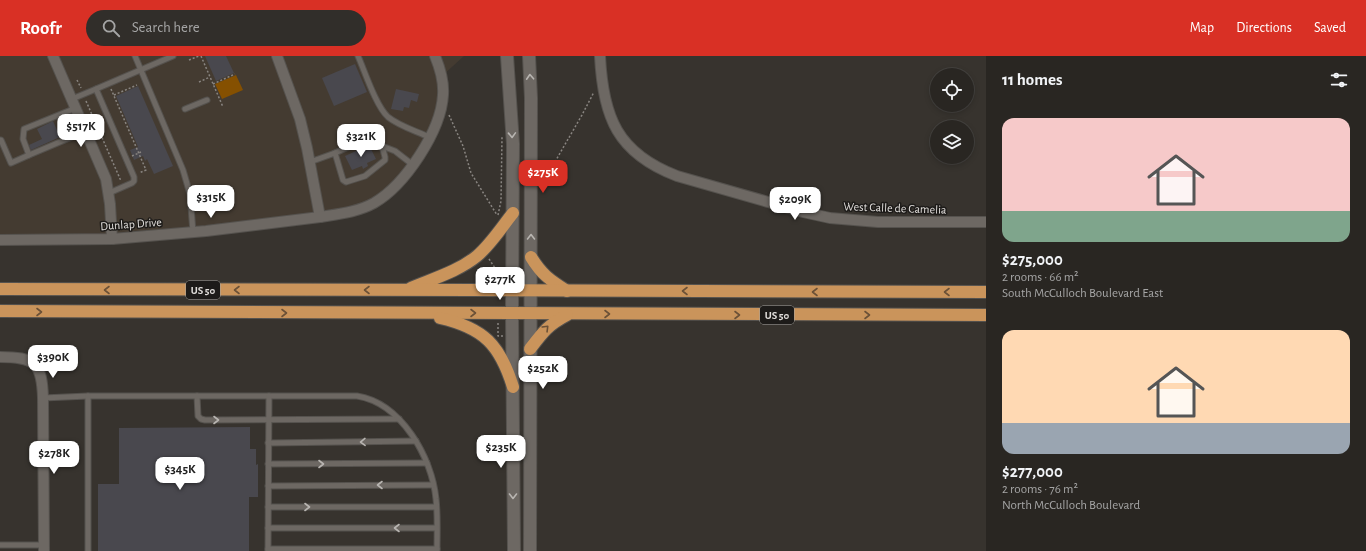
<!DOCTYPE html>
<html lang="en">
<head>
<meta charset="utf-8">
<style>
	body { margin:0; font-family:"Alegreya Sans",sans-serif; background:#312e2a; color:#f1f3f6; height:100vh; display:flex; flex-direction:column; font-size:15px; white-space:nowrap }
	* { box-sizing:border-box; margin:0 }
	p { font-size:13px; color:#a5a5a5 }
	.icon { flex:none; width:22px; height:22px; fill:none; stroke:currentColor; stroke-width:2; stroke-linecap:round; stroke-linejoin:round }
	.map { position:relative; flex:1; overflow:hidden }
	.sheet { display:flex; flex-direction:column; background:#292622; width:380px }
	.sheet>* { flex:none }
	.buttons { position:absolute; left:930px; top:12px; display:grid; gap:8px }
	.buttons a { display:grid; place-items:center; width:44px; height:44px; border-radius:50%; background:#292622; box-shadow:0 2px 6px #0003,0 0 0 1px #454340; font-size:20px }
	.price { position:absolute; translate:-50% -34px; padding:0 9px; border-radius:8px; background:#fff; color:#222; font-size:13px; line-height:26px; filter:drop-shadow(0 1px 2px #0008) }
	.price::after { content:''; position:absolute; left:50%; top:24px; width:12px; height:9px; margin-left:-6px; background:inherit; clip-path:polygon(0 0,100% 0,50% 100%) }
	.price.current { background:#d93025; color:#fff }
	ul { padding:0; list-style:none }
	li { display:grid; align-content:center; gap:8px; height:212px; padding:0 16px }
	li span { display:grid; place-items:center; height:124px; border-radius:12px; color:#555 }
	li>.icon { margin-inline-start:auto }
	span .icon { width:72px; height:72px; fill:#fffc; stroke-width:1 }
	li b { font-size:17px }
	h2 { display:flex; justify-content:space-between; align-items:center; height:48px; padding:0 16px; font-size:17px }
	header { display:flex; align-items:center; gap:24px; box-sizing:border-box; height:56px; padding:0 20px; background:#d93025; color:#fff }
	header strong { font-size:19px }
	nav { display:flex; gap:22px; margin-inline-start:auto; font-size:14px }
	.search { width:280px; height:36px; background:#312e2a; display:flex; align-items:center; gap:10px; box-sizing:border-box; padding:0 14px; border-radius:22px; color:#a5a5a5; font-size:15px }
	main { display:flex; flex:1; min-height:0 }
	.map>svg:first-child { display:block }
	.built { fill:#443b31 }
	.green { fill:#855001 }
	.building { fill:#49484e }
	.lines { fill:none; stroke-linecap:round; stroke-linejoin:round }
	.lane-casing { stroke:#55524e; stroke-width:7 }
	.street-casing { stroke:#55524e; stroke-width:12 }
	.secondary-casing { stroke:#55524e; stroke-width:14 }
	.highway-casing { stroke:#55524e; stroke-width:14 }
	.path { stroke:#898581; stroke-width:1.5; stroke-dasharray:2 2; stroke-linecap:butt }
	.lane { stroke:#6d6863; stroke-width:5 }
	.street { stroke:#6d6863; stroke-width:10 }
	.secondary { stroke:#6d6863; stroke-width:12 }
	.highway { stroke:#ca945b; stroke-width:12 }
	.oneway { stroke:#b8b5b1 }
	.oneway2 { stroke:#6b5137 }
	.labels { text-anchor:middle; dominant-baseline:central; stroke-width:3; stroke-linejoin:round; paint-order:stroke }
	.shield { fill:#1d1b19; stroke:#a6a4a1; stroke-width:1 }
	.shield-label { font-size:11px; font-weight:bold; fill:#e1dedb }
	.street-label { font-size:12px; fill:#e1dedb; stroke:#1d1b19 }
</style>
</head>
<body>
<header>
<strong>Roofr</strong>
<div class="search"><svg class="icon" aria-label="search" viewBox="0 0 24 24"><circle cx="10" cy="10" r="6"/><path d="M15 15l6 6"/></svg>Search here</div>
<nav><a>Map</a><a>Directions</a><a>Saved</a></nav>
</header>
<main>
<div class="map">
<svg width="986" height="495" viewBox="0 0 986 495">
	<rect width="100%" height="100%" fill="#37332e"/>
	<!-- built -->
	<path class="built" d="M0,0H464L442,20V47L413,109L368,150L193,176L0,184Z"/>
	<!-- green -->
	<path class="green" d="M236,19L243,34L222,43L215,28Z"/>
	<!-- building -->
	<g class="building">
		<path d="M205,0H226L234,17L216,25Z"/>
		<path d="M355,8L367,36L334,50L322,22Z"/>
		<path d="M138,30L173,110L154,118L147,103L145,105L143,100L134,104L130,94L138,91L116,40Z"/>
		<path d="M396,33L419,38L417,46L411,44L409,52L404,51L403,55L391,53Z"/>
		<path d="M53,65L60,81L31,94L29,89L42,83L37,73Z"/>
		<path d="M369,89L376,103L367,107L368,110L363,113L362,110L352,114L345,100Z"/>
		<path d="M250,371V393H256V409L258,408V441H249V495H98V428H119V372Z"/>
	</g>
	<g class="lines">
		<!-- lane casing -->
		<g class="lane-casing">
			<g id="lane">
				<path d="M135,0L183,114L190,138L193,176"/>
				<path d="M358,0C365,16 376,50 388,61C399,70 416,75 429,81"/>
				<path d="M72,43L96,33"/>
				<path d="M76,52L24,73L23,83L29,99L86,75"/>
				<path d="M185,53L207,44"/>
				<path d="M0,84H1L11,107L29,99"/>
				<path d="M335,97L375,79L377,80L382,90"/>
				<path d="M310,106L335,97L343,124L346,126L365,120L385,104V101L382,90L395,95L413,109"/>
				<path d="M109,137L132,127L134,125V121L96,33L173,0"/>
				<path d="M197,340L198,360L201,363L205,364L399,363"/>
				<path d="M43,342L88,340H357C401,347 432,401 436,443C438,460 437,478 437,495"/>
				<path d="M268,387L416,385"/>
				<path d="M268,408L427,407"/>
				<path d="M268,430L433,429"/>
				<path d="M268,451H436"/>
				<path d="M268,472H436"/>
				<path d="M0,489H44"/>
				<path d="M268,493H437"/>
				<path d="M88,495V340"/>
				<path d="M268,495L269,340"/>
			</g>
		</g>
		<!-- street casing -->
		<g class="street-casing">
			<g id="street">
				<path d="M53,0L106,123L110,148L112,183"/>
				<path d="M277,0L300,63L307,92L320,161"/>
				<path d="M600,0C603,61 617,97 677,120L803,156L830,162L878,166H986"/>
				<path d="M0,184L112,183L206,175L320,161C338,158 358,156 374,147C405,129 441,75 443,39C444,25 440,12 435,0"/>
				<path d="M0,301C35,301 42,307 43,342L44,495"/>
			</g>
		</g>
		<!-- secondary casing -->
		<g class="secondary-casing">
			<g id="secondary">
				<path d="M507,0L513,88L512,257L514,495"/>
				<path d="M529,0L531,42L530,495"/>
			</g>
		</g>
		<!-- highway casing -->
		<g class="highway-casing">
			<g id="highway">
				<path d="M531,201C542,219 550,224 567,235"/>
				<path d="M411,232C432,223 459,215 477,200C491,188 501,172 513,157"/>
				<path d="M0,233L473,234L986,236"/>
				<path d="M0,255L986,259"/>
				<path d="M440,262C484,272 500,289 513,331"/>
				<path d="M530,293C543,276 548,269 567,259"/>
			</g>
		</g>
		<!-- path -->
		<g class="path">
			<path d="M201,0L223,51"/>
			<path d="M189,4L199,0"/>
			<path d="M77,24L81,32"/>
			<path d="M199,26L210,21"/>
			<path d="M213,28L235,18"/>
			<path d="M111,33L146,114L139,117"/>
			<path d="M114,39L137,29"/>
			<path d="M86,45L121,125"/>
			<path d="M449,59L463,90L471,117L497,159"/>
			<path d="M132,100L141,96"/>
			<path d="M541,130L582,59L594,36"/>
			<path d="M498,159L501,145L502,81"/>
			<path d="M489,203L497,215"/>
			<path d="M497,225V215H502"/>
			<path d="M498,267V280H503"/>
		</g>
		<!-- lane -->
		<use href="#lane" class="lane"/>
		<!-- street -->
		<use href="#street" class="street"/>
		<!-- secondary -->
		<use href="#secondary" class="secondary"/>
		<!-- highway -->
		<use href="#highway" class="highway"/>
	</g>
	<!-- one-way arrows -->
	<defs><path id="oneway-chevron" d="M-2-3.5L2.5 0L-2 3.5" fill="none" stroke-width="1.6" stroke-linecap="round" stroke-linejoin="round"/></defs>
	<g class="oneway">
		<use href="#oneway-chevron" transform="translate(530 21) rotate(-93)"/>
		<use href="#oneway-chevron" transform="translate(512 79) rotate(88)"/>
		<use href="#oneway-chevron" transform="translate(531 181) rotate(-90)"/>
		<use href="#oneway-chevron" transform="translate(216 364)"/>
		<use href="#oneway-chevron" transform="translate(363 386) rotate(179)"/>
		<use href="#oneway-chevron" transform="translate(321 408)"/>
		<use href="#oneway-chevron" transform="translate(380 429) rotate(180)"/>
		<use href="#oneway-chevron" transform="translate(513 440) rotate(90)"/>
		<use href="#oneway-chevron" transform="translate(307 451)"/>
		<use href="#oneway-chevron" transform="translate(397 472) rotate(180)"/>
	</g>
	<g class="oneway2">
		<use href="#oneway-chevron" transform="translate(107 234) rotate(-180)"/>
		<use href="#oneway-chevron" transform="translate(237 234) rotate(-180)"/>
		<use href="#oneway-chevron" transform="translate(367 234) rotate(-180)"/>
		<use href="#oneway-chevron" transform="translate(685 235) rotate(-180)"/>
		<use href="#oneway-chevron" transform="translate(815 236) rotate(-180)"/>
		<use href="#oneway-chevron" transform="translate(947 236) rotate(-180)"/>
		<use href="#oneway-chevron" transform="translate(39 256)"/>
		<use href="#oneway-chevron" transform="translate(284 257)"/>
		<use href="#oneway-chevron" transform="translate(473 257)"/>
		<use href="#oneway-chevron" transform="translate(607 258)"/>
		<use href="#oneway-chevron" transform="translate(737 259)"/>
		<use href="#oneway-chevron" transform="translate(867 259)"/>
		<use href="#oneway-chevron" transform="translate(546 272) rotate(-45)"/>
	</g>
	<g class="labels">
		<!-- shield labels -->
		<g class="shield">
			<rect x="186" y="225" width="34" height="18" rx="3"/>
			<rect x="760" y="250" width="34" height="18" rx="3"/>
		</g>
		<g class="shield-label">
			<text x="203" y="234">US 50</text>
			<text x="777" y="259">US 50</text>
		</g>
		<!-- street labels -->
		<g class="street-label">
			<text transform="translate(895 152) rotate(2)">West Calle de Camelia</text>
			<text transform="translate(131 168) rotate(-4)">Dunlap Drive</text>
		</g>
	</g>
</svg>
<div class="buttons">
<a><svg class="icon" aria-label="locate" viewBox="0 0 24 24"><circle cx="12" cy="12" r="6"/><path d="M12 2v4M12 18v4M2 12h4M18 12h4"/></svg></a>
<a><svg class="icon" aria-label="layers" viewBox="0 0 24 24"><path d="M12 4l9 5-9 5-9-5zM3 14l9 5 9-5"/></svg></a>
</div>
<b class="price" style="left:81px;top:92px">$517K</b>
<b class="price" style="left:361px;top:102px">$321K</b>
<b class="price current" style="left:543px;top:138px">$275K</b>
<b class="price" style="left:211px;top:163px">$315K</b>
<b class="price" style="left:795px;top:165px">$209K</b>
<b class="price" style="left:500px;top:245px">$277K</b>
<b class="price" style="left:53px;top:323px">$390K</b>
<b class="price" style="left:543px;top:334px">$252K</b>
<b class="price" style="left:501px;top:413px">$235K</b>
<b class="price" style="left:54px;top:419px">$278K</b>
<b class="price" style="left:180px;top:435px">$345K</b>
</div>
<section class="sheet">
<h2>11 homes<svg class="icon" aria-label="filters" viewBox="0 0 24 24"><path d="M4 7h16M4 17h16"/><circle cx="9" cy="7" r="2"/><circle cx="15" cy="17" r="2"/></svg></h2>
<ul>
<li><span style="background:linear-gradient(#f6c9c9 75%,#7fa58c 0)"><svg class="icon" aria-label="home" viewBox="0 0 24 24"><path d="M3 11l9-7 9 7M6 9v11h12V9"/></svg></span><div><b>$275,000</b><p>2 rooms · 66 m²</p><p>South McCulloch Boulevard East</p></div></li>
<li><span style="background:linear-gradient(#ffd9b3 75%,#9aa5b1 0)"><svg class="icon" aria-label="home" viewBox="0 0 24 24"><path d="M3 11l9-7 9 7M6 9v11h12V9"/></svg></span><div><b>$277,000</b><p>2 rooms · 76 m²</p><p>North McCulloch Boulevard</p></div></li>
</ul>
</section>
</main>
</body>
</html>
